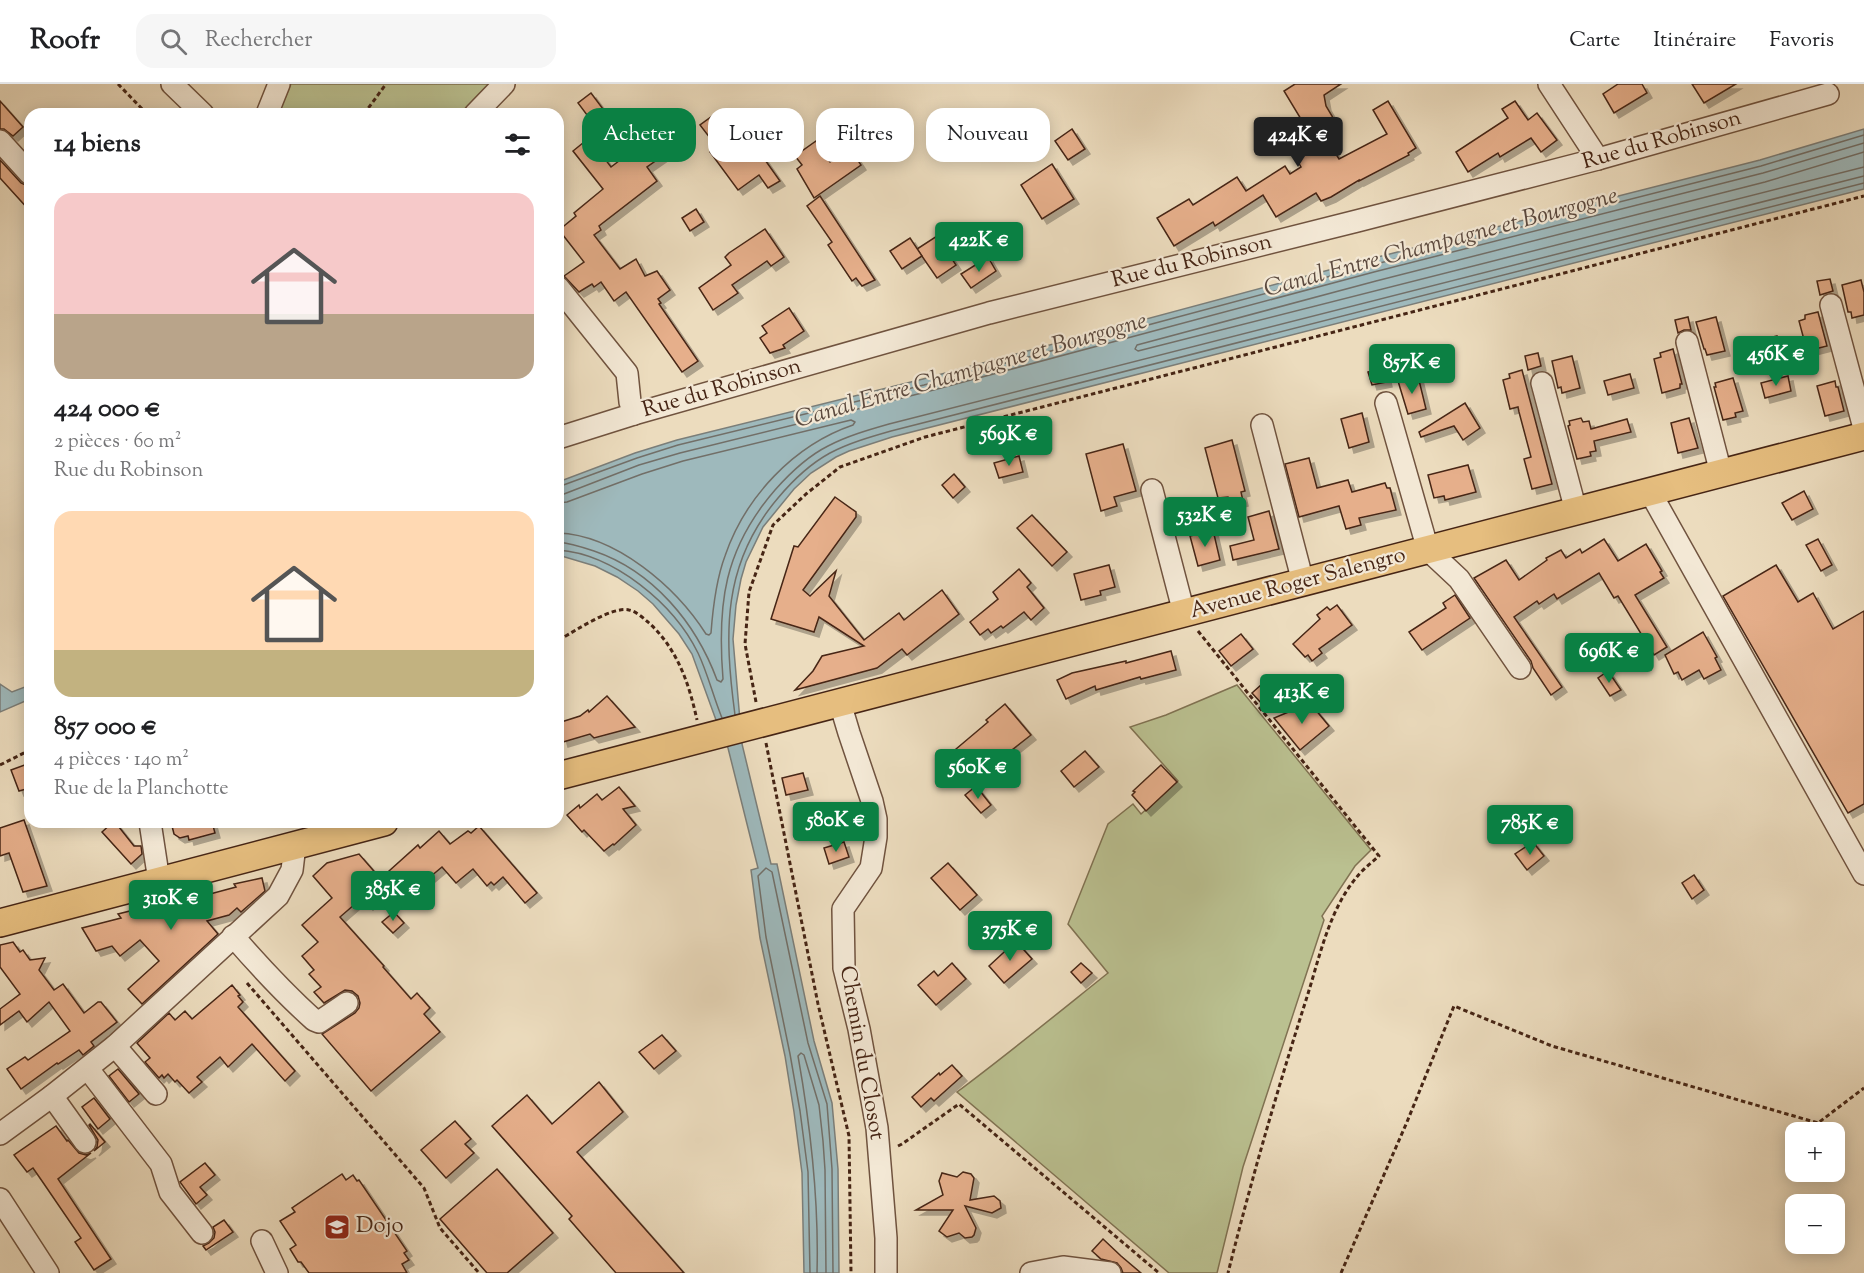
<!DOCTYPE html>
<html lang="fr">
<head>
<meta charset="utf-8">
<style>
	body { margin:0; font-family:"Sorts Mill Goudy",serif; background:#f6f6f6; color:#202124; height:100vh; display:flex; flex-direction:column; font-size:22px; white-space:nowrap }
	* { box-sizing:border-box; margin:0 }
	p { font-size:20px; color:#757577 }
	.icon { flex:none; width:33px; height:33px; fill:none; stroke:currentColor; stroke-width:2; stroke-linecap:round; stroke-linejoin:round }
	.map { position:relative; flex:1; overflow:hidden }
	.details { position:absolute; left:24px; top:24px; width:540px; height:720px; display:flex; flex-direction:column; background:#fff; border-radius:18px; box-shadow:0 3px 15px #0003 }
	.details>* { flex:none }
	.hud { position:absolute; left:582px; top:24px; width:570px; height:54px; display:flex; gap:12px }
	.fabs { position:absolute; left:1785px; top:1038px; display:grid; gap:12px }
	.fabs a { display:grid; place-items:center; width:60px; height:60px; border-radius:12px; background:#fff; box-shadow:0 3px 15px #0003; font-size:30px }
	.price { position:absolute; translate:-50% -51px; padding:0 14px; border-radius:6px; background:#0b8043; color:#fff; font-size:20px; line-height:39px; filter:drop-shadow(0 2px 3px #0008) }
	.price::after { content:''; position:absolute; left:50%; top:36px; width:18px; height:14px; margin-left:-9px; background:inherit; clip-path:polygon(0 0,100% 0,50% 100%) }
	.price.current { background:#222; color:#fff }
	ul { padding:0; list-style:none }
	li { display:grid; align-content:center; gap:12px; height:318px; padding:0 30px }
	li span { display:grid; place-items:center; height:186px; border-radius:18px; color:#555 }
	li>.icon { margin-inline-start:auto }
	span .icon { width:108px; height:108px; fill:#fffc; stroke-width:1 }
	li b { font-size:26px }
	h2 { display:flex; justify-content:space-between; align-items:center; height:72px; padding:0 30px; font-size:26px }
	.chip { padding:0 21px; border-radius:18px; background:#fff; box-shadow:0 3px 15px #0003; font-size:21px; line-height:54px }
	.chip.current { background:#0b8043; color:#fff }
	header { display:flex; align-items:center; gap:36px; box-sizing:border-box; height:84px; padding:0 30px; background:#fff; border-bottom:2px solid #e0e0e0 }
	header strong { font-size:28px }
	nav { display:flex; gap:33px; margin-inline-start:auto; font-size:21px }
	.search { width:420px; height:54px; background:#f6f6f6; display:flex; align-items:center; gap:15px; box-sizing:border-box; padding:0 21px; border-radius:18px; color:#757577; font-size:22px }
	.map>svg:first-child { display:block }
	.green { fill:#bac090; stroke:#807252; stroke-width:1.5 }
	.water { fill:#9eb9bc; stroke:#7b7e79; stroke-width:1.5 }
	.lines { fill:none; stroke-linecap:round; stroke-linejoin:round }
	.shore { stroke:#726f68; stroke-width:1.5 }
	.building { fill:#e6af8b; stroke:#462515; stroke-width:1.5; filter:url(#shadow) }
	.minor-casing { stroke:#70533f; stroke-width:24 }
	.major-casing { stroke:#462515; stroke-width:30 }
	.path { stroke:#462515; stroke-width:3; stroke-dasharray:4.5 3; stroke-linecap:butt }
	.minor { stroke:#f3e8d5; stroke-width:21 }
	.major { stroke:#e6be7f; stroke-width:27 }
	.labels { text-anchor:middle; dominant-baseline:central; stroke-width:4.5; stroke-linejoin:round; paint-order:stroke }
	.street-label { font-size:22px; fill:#462515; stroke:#f3e8d5 }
	.poi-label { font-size:22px; fill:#462515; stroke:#f3e8d5; text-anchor:start }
	.water-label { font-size:24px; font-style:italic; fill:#5c4a3f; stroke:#f3e8d5 }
</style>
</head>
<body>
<header>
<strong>Roofr</strong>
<div class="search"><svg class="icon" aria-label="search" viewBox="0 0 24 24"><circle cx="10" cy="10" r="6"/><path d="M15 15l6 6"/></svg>Rechercher</div>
<nav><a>Carte</a><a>Itinéraire</a><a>Favoris</a></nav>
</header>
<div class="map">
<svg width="1864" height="1189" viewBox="0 0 1864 1189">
	<defs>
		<filter id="shadow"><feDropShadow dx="5" dy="5" stdDeviation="0" flood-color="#0004"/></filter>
	</defs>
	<rect width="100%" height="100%" fill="#ecdcbe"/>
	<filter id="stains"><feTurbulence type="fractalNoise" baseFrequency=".00333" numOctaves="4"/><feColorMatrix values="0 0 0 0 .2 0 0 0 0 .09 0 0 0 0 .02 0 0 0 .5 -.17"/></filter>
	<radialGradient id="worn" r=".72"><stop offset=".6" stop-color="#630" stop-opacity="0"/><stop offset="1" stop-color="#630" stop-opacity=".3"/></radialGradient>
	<!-- green -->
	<g class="green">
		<path d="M291,0H489L460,30H278Z"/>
		<path d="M1237,601L1371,766L1355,782L1322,832L1324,836L1243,1083L1217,1189H1169L957,1008C1008,970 1058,929 1108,889L1068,840L1108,740L1133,720L1141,730L1178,697L1130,643L1166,631Z"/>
	</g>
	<!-- water -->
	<g class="water">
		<path d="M1864,45V105L892,353L849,367L836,373L811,389L794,405L763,443L746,478L741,495L736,521L733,555L742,660L771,780H777L814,957L832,1019L838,1085L839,1189H804L802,1089L794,1028L785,972L760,854L751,786L758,784L728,664L716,636L692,570L679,550L653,520L638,507L617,493L595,482L558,471V398L635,369L677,356L923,295L1370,175L1760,76Z"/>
		<path d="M0,600L12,608L30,601V615L0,628Z"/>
	</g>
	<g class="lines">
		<!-- shore -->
		<g class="shore">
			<path d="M1864,68L1765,98L1376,197L1137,261L1135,265L1138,267L1864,83"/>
			<path d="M558,403L637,374L678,361L924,301L1372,181L1761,82L1864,51"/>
			<path d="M558,410H564L639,381L680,369L926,308L1374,188L1763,89L1864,59"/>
			<path d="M558,419L567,418L642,390L683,377L851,336L855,338L853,341C794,361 745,413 725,472C716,496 713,522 711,549L709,551L706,550C676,503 616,451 558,449"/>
			<path d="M558,458C570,459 582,463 594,467C653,487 696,539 717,596L721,598L723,595C717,520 724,465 775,406C790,389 808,372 828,362C847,352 868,346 889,340L1864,92"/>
			<path d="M558,466C614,470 674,520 698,569C708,590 713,612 722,634"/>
			<path d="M735,631C724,549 722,480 778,414C793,396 810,380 830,369C849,359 870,353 891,347L1864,99"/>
			<path d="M810,1189L808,1088L800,1027L790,970L766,853L758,792L766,784L772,788L808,959L827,1020L832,1085L833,1189"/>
			<path d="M817,1189C819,1116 811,1045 798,972L801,969L804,971L819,1021L823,1057L825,1086L826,1189"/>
		</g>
	</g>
	<!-- building -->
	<g class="building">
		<path d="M1295,0H1341L1324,11L1326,22L1335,37L1321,46L1339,75L1387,50L1373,26L1388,17L1416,64L1408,69L1409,71L1359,97V96L1331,113L1321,117L1316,109L1276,133L1263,111L1215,142L1213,138L1174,162L1157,134L1189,115L1193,121L1237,93L1246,107L1285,82L1290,90L1301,83L1293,69L1308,60L1301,49L1307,45L1284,7Z"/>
		<path d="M1618,0H1642L1647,9L1614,29L1603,10Z"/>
		<path d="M1692,0H1736L1704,19Z"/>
		<path d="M591,9L612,37L599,47L578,19Z"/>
		<path d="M0,17L23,43L13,52L4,45H0Z"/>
		<path d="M1515,17L1528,36L1537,29L1557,56L1541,68L1531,54L1500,73L1498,69L1468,88L1456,68L1508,34L1502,25Z"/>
		<path d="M648,30L674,64L647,83L657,97L599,142L601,146L594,151L620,185L636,175L645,192L657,187L670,206L658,215L661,219L659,220L698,277L682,288L626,208L614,217L601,198L594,203L592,200L579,208L564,192L584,178L559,146L576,132L574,129L603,105L573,67L589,54L611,83L645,57L633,42Z"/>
		<path d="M715,30L729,51L741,42L780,97L768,104L759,91L738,106L710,68L717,63L700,41Z"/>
		<path d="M955,35L970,58L958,66L943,42Z"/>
		<path d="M1072,45L1085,65L1068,76L1055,57Z"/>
		<path d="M816,57L830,78L850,64L861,81L814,114L797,85L802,81L795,72Z"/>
		<path d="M0,76L21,99L30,103V127L0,94Z"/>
		<path d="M1052,80L1074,115L1042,135L1021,101Z"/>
		<path d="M820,112L875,196L862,202L856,194L852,197L828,161L832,158L807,122Z"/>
		<path d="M696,125L704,138L690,147L682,134Z"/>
		<path d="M765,145L784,173L771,182L767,177L732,201L738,209L713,226L699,204L731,181L725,173L729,169Z"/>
		<path d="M937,152L956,181L937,194L917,165Z"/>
		<path d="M910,154L922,172L902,185L890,167Z"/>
		<path d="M988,173L996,187L971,204L961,190Z"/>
		<path d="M1830,195L1833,207L1820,211L1817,197Z"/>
		<path d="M1861,196L1864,208V231L1852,234L1851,228H1848L1842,201Z"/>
		<path d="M789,224L804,247L783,261L785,264L770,269L760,254L767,249L762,242Z"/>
		<path d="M1818,228L1827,262L1807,267L1799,237L1805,235V231Z"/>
		<path d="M1688,233L1691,246H1684L1678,249L1675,236Z"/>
		<path d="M1716,233L1725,267L1707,271L1705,265H1704L1696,238Z"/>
		<path d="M1777,252L1781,266L1753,274L1750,259Z"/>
		<path d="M1673,265L1682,300H1680V304L1662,309L1654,275L1661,273L1660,269Z"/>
		<path d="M1538,269L1541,282L1528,286L1525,272Z"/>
		<path d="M1572,272L1580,304L1562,309L1561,303L1558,304L1552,277Z"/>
		<path d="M1384,284L1387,298L1372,301L1368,288Z"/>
		<path d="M1522,286L1552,400L1532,405L1524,375L1531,373L1519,328L1518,323L1510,325L1503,296L1510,294L1509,290Z"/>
		<path d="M1630,290L1634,304L1608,311L1604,297Z"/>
		<path d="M1418,292L1426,325L1408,330L1398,297Z"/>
		<path d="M1788,292L1791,307L1765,314L1761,299Z"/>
		<path d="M1733,294L1743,327L1735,329L1736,333L1723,336L1714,303H1716L1715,299Z"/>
		<path d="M1835,297L1836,303H1838L1844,327L1825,332L1817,302Z"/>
		<path d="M1465,319L1480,344L1463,356L1454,342L1421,353L1419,348Z"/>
		<path d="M1362,329L1369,358L1349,364L1341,335Z"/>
		<path d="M1581,334L1583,338L1589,337L1591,345L1627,335L1631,348L1594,357L1596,367L1590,368L1591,372L1577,375L1568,342L1570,341L1569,337Z"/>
		<path d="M1689,334L1698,364L1678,369L1671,339Z"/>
		<path d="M1232,356L1245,407L1241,408L1243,417L1230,421L1228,413L1218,414L1205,364Z"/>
		<path d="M1123,360L1136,407L1114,413L1117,422L1101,427L1086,370Z"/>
		<path d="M1019,372L1023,388L999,394L994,379Z"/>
		<path d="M1309,374L1317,404L1348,396L1352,408L1385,399L1387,404H1390L1396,426L1359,434L1361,441L1346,445L1339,422L1299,433L1285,380Z"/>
		<path d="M1468,381L1476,408L1445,416L1444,412L1434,414L1428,391Z"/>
		<path d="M954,390L965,403L953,414L942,401Z"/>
		<path d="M1804,407L1813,425L1792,436L1782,419Z"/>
		<path d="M835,413L856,428V433L803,506L810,512L836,487L829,512L864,556L899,529L904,536L942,506L959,530L907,571L902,565L877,584L795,606L813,587L822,572L864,562L819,533L814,548L771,535L794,462L798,463Z"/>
		<path d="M1269,427L1279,465L1233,476L1230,462L1254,456L1248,433Z"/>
		<path d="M1032,431L1067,468L1052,482L1017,444Z"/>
		<path d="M1213,446L1220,476L1198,482L1190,452Z"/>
		<path d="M1604,455L1618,477L1646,460L1662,487L1660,488L1664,494L1635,511L1667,563L1654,571L1618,512L1614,514L1599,489L1557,515L1554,510L1539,520L1537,517L1514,533L1562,603L1551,611L1533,584L1531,577L1474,494L1506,476L1519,496L1547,476L1546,474L1561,466L1566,474L1580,465L1582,469Z"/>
		<path d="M1818,455L1832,481L1821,487L1806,461Z"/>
		<path d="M1109,481L1115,503L1100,507L1101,511L1081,516L1074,490Z"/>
		<path d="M1776,481L1798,518L1813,509L1833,545L1864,527V720L1848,729L1723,512Z"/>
		<path d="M1019,485L1031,499L1027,503L1044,524L1031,536L1024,528L1003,544L1001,542L991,549L988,545L980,551L970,538L998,515L993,508Z"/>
		<path d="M1455,511L1470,534L1422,566L1409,548L1446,524L1443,519Z"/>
		<path d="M1337,521L1352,541L1319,565L1322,569L1312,577L1308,571L1305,573L1293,560L1320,535L1317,531L1327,523L1330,526Z"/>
		<path d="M1703,548L1717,573L1715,574L1721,586L1704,595L1699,586L1682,596L1678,588L1674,590L1665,571Z"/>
		<path d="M1241,550L1253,565L1231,582L1219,567Z"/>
		<path d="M1171,567L1176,586L1141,595L1140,593L1096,606L1095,602L1066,615L1057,596L1072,589L1126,577V579Z"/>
		<path d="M1608,587L1621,606L1610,612L1598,594Z"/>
		<path d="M1271,592L1282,606L1263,621L1252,609Z"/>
		<path d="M607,612L635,643L594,654L590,650L563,658L558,639L580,632L588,626L589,628Z"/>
		<path d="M1310,619L1329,642L1300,666L1274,634Z"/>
		<path d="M1005,620L1031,651L979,692L956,665L988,638L986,636Z"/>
		<path d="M1085,667L1099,683L1074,703L1061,687Z"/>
		<path d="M30,679V704L19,707L11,686Z"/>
		<path d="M1161,681L1177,698L1146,727L1132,711L1135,708L1133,707Z"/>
		<path d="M803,689L808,706L786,711L782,694Z"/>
		<path d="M976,702L991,721L981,729L965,711Z"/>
		<path d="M619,703L635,722L623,725L636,741L614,761L613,760L604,767L584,746L582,748L567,731L579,721L580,724L597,710L602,716Z"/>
		<path d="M24,736L47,802L23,808L9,769L0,772V744Z"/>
		<path d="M113,738H115L134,762H141L142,770L131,780L102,748Z"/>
		<path d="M171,738H212L215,749L189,756L188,752L180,754L174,750Z"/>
		<path d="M479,742L537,809L525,819L503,793L494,801L491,798L487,802L473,785L456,799L442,783L424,798L418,792L405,804L389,787L418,761L420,764L439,747L450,760L468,747L471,749Z"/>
		<path d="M844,758L849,773L829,780L824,764Z"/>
		<path d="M1533,758L1544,772L1527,786L1515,770Z"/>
		<path d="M359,770L386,801L368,821L362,814L340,833L384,882L383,883L411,915L417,909L430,924L424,930L440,948L371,1007L322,950L355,929L359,924L360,919L358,912L352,907L345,906L324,919L314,908L321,903L309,890L314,886L302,872L318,858L302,841L332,814L313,792L327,779Z"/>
		<path d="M948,779L977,811L960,826L931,794Z"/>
		<path d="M1694,791L1704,806L1692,815L1682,799Z"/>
		<path d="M262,794L265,807L241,828L237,824L229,831L207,837L218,850L142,920L128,905L159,877L140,856L120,872L112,862L96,867L82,844L121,834L118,830L185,813L188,816L236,803L234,800Z"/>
		<path d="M394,828L404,839L393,849L382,838Z"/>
		<path d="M1016,857L1032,875L1004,899L989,882Z"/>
		<path d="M13,858L20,868L23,866L30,876L45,874L39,886L54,906L63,900L84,929L98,918H101L117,938L91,958L94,962L83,971L79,966L58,980L57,979L21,1005L7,985L25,973L28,976L70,947L49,918L27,938L19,927L0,941V925L20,910L0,883V861Z"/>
		<path d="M952,879L966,895L936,921L918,901L934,887L938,892Z"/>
		<path d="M1081,879L1092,889L1081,899L1071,888Z"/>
		<path d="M232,901L240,911L238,912L243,918L238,923L295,987L285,997L252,960L228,983L220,973L197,993L202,998L189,1009L177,996L175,998L168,990L164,994L162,991L159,994L145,978L150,974L137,959L169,929L175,936L185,927L192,935Z"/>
		<path d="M662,951L676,967L654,985L639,968Z"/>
		<path d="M952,981L962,992L934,1017L931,1014L921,1023L912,1013L939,989L940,991Z"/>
		<path d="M118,985L139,1010L129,1018L109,992Z"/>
		<path d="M599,998L623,1028L577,1068L684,1189H616L569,1135L572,1132L492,1042L527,1011L552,1040Z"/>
		<path d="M94,1014L110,1035L98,1045L82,1023Z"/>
		<path d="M455,1037L471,1055L465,1060L474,1069L446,1094L421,1066Z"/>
		<path d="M90,1040L105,1058L94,1067L97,1063L98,1056L89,1041Z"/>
		<path d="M56,1042L67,1057L68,1056L79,1069L86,1071L91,1069L58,1095L111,1175L94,1186L75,1158L81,1154L42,1097L33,1084L27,1088L14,1071Z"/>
		<path d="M205,1079L215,1091L200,1103L207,1111L196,1120L180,1098Z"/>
		<path d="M497,1085L553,1149L507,1189H487L440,1135Z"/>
		<path d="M963,1088L971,1090L974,1094L970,1116L994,1112L1000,1117L1001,1124L992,1129L965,1122L976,1144L974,1151L972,1153L965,1154L959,1149L947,1153L939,1147L953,1126H916L943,1111L939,1097L942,1089L957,1093Z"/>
		<path d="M342,1090L346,1096L353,1091L357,1097L359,1096L407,1167L404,1169L409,1176L402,1180L407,1189H309L301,1178H298L290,1165L296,1161L280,1137L295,1128L292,1124Z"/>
		<path d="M224,1136L233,1148L206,1166L203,1162L209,1159L214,1154L215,1148L213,1143Z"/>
		<path d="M1103,1155L1121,1172L1141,1189H1123L1121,1184L1117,1179L1101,1175L1092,1167Z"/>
	</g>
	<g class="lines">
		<!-- minor casing -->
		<g class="minor-casing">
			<g id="minor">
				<path d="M172,0L203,30"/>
				<path d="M1549,0L1598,75"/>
				<path d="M267,30L279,0"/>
				<path d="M475,30L504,0"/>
				<path d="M0,57L30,90"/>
				<path d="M558,203L627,289L630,318L634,330"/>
				<path d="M1831,221L1864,344"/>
				<path d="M1687,258L1721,389"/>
				<path d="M1542,299L1576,427"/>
				<path d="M1386,319L1428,466L1459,495L1520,584"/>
				<path d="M1262,341L1303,498"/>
				<path d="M558,354L634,330L989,229L1357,137L1598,75L1828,10"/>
				<path d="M1152,406L1184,529"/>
				<path d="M1650,408L1864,790"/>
				<path d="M840,619L849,649L872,717L876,735V753L871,784L843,825L844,884L859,945L877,1044L886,1154V1189"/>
				<path d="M150,738L159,797"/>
				<path d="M233,852C259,882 285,910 314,936L319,938L322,936L347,919"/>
				<path d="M115,962L156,1010"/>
				<path d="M88,985L161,1080L170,1108L202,1149"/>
				<path d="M52,1012L85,1058"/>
				<path d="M0,1050L52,1012L115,962L278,812L292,786L295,761"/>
				<path d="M0,1115L48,1189"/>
				<path d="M262,1157L277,1189"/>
				<path d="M1031,1189L1063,1183L1110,1189"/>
			</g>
		</g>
		<!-- major casing -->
		<g class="major-casing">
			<g id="major">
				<path d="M558,692L1864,352"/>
				<path d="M0,839L384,738"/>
			</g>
		</g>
		<!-- path -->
		<g class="path">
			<path d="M118,0L147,30"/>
			<path d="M364,30L386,0"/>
			<path d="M1198,547L1379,772C1371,779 1362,786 1356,794C1328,828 1319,876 1306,916C1277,1007 1251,1097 1228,1189"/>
			<path d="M558,554H562C577,546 612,522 629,526C636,527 643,534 648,538C677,564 689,599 697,636"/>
			<path d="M756,618L745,560L749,508L773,441L806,410L840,383L925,353L1864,112"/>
			<path d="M766,659L818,920L849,1052L851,1189"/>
			<path d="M0,681L30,666"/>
			<path d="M247,899L424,1104L440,1144L479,1189"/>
			<path d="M898,1062L902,1060L959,1020L1159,1189"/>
			<path d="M1341,1189L1407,1038L1454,922L1552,962L1818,1039L1864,1004"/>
		</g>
		<!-- minor -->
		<use href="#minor" class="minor"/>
		<!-- major -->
		<use href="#major" class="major"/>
	</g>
	<!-- icons -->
	<defs>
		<g id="university-square" transform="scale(1.35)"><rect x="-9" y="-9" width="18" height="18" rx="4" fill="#8f2418" stroke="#f3e8d5"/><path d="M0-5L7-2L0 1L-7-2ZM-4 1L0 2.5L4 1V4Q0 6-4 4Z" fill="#fff"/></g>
	</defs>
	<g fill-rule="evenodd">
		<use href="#university-square" x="337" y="1143"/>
	</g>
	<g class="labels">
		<!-- street labels -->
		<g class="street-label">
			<text transform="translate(1662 57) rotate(-16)">Rue du Robinson</text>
			<text transform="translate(1192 178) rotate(-14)">Rue du Robinson</text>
			<text transform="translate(722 305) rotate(-16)">Rue du Robinson</text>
			<text transform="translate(1298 500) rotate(-15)">Avenue Roger Salengro</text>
			<text transform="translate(861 969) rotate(80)">Chemin du Closot</text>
		</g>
		<!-- poi labels -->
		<g class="poi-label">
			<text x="356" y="1143">Dojo</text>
		</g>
		<!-- water labels -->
		<g class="water-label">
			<text transform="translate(1441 159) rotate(-15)">Canal Entre Champagne et Bourgogne</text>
			<text transform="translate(971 287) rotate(-16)">Canal Entre Champagne et Bourgogne</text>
		</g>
	</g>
	<rect width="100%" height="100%" filter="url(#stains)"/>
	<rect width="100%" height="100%" fill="url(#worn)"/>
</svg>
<div class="fabs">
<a>+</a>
<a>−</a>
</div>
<b class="price current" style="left:1298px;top:84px">424K €</b>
<b class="price" style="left:979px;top:189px">422K €</b>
<b class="price" style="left:1776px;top:303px">456K €</b>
<b class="price" style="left:1412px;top:311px">857K €</b>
<b class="price" style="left:1009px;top:383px">569K €</b>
<b class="price" style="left:1205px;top:464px">532K €</b>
<b class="price" style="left:1609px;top:600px">696K €</b>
<b class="price" style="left:1302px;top:641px">413K €</b>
<b class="price" style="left:978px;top:716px">560K €</b>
<b class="price" style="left:836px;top:769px">580K €</b>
<b class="price" style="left:1530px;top:772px">785K €</b>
<b class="price" style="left:393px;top:838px">385K €</b>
<b class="price" style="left:171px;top:847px">310K €</b>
<b class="price" style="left:1010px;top:878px">375K €</b>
<div class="hud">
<a class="chip current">Acheter</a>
<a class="chip">Louer</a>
<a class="chip">Filtres</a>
<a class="chip">Nouveau</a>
</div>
<section class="details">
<h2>14 biens<svg class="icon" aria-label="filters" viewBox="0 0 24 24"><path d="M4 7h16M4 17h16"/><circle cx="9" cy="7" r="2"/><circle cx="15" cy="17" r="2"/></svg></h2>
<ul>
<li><span style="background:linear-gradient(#f6c9c9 65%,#b9a48a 0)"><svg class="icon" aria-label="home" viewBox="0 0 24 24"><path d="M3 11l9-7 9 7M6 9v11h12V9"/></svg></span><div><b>424 000 €</b><p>2 pièces · 60 m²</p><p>Rue du Robinson</p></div></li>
<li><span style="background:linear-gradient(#ffd9b3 75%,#c2b280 0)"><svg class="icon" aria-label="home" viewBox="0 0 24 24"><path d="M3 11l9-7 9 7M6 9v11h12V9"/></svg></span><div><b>857 000 €</b><p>4 pièces · 140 m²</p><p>Rue de la Planchotte</p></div></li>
</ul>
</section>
</div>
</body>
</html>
